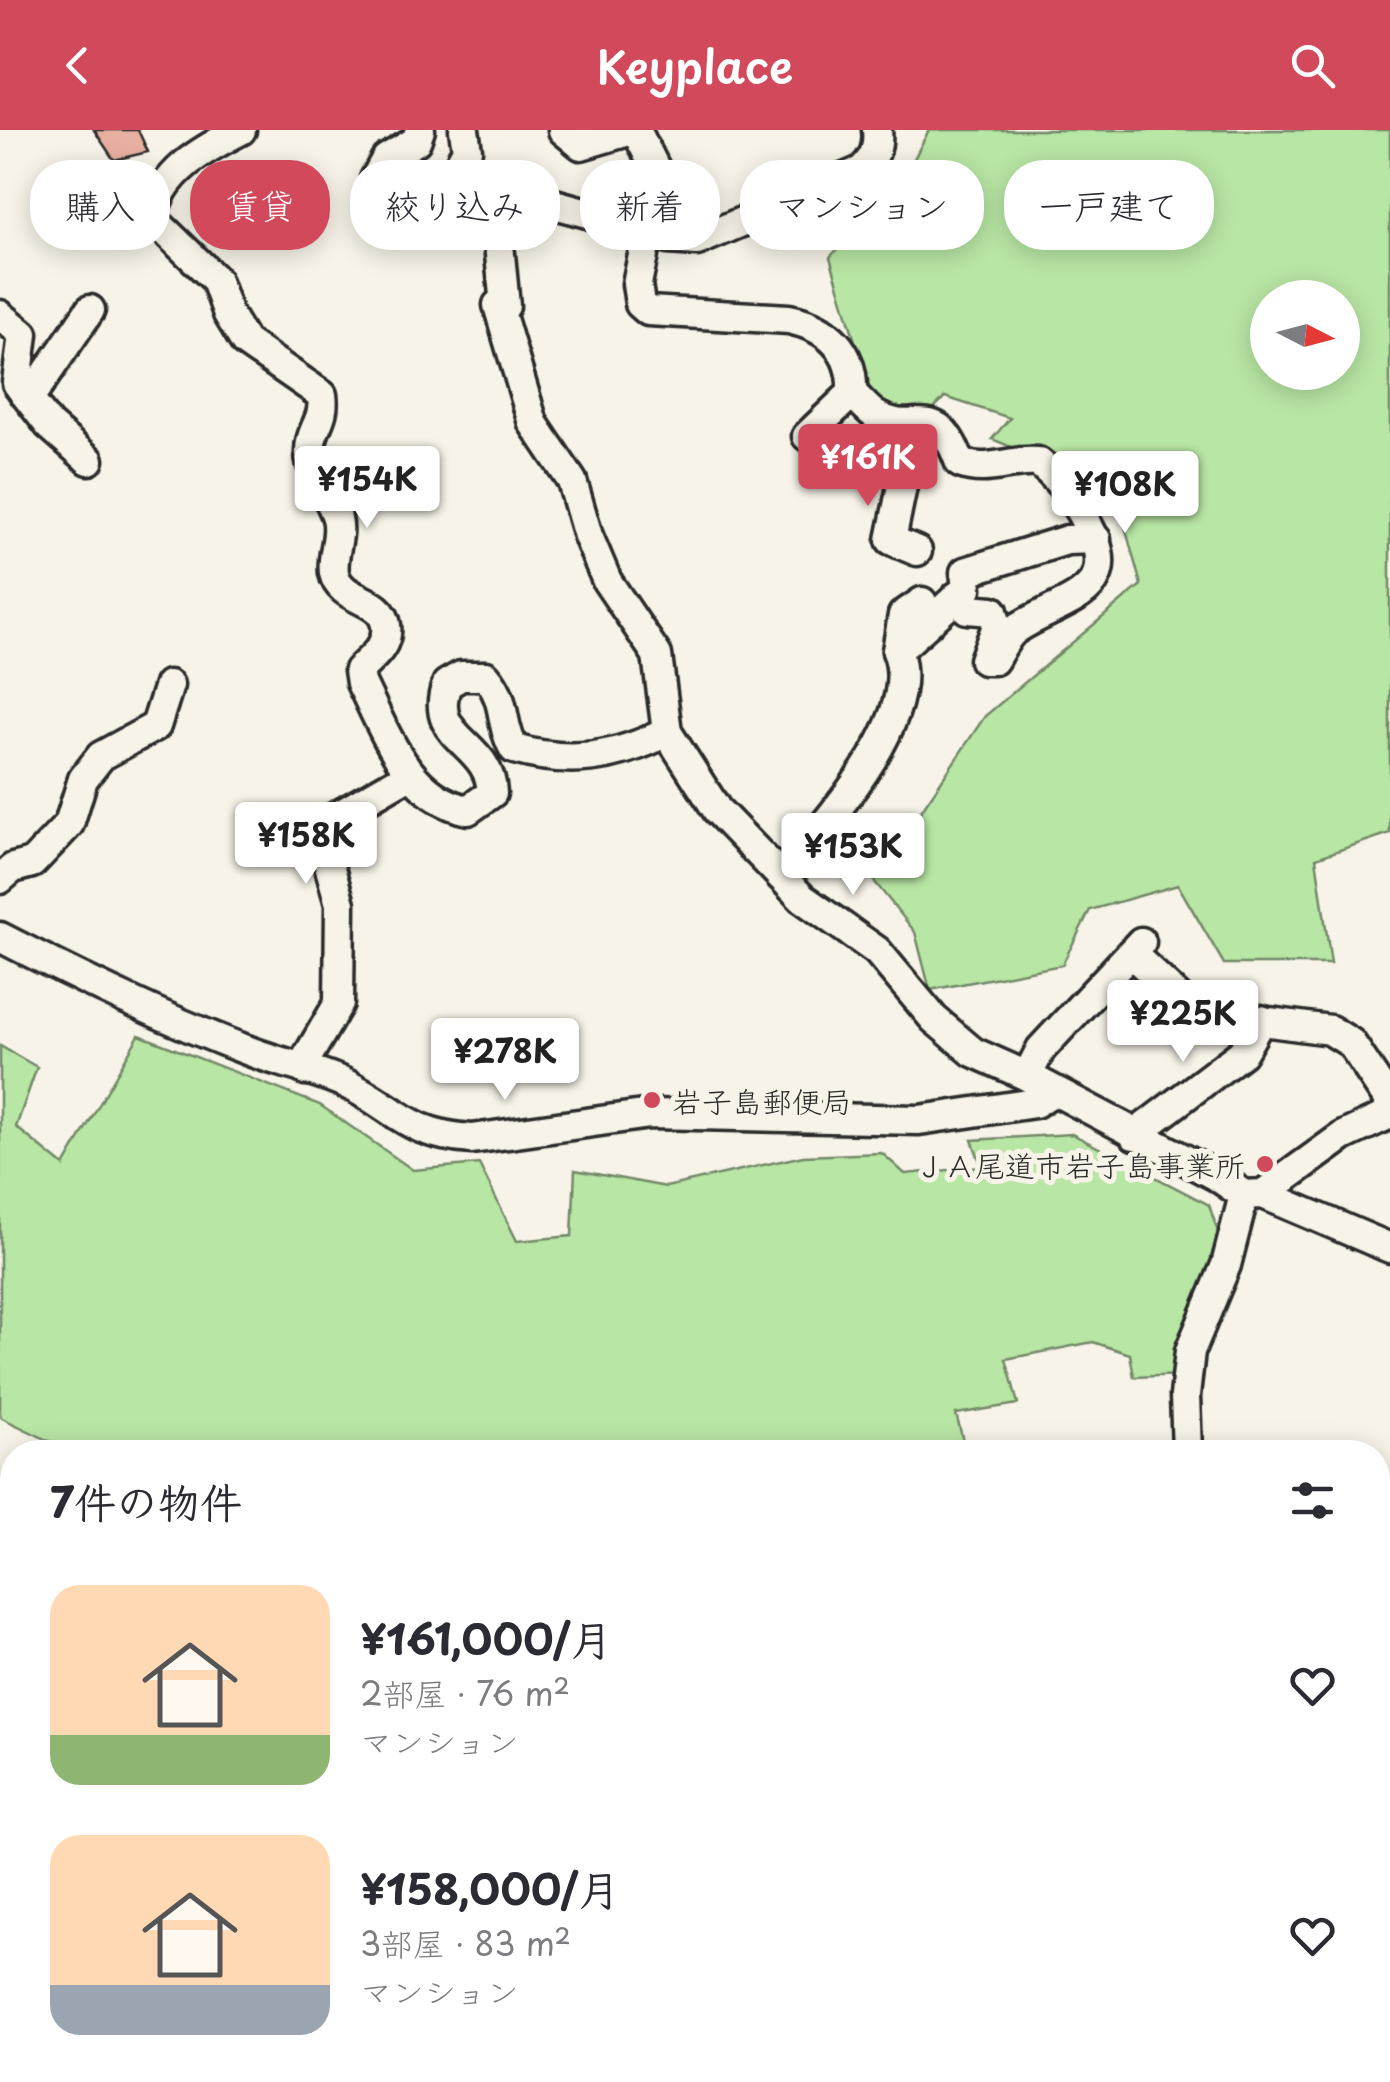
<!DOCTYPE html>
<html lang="ja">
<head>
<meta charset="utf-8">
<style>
	body { margin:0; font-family:"Playpen Sans","Klee One",sans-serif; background:#f2f2f3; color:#2b2b33; height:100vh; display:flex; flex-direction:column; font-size:38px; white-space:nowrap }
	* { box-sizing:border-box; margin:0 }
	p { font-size:32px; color:#7c7c81 }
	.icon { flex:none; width:55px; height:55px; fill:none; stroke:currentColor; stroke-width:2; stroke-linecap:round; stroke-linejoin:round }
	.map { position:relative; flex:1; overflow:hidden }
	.panel { position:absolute; left:0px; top:1310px; width:1390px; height:642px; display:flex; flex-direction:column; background:#fff; border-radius:40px 40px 0 0; box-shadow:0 5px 25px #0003 }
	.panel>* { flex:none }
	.top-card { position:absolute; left:30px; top:30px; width:1330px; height:90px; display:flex; gap:20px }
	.needle { width:65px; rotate:96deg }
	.tools { position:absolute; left:1250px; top:150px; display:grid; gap:20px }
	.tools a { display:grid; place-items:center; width:110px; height:110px; border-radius:50%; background:#fff; box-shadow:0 5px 25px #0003; font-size:50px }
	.price { position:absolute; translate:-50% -85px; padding:0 22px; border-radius:10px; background:#fff; color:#222; font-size:32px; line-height:65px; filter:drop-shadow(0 2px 5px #0008) }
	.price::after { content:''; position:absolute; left:50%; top:60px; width:30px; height:22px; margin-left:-15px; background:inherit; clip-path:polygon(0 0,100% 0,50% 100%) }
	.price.on { background:#d1495b; color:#fff }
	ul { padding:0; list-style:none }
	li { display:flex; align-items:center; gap:30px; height:250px; padding:0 50px }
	li span { display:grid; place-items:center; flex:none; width:280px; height:200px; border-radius:30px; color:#555 }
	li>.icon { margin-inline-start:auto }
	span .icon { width:120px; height:120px; fill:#fffc; stroke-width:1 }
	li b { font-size:42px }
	h2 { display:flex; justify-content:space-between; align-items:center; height:120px; padding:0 50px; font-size:42px }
	.pill { padding:0 35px; border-radius:40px; background:#fff; box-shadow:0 5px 25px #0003; font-size:35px; line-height:90px }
	.pill.on { background:#d1495b; color:#fff }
	header { display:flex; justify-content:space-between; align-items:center; height:130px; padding:0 50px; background:#d1495b; color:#fff; font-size:45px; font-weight:600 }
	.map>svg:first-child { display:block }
	.green { fill:#b8e6a4; stroke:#728868; stroke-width:2.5; fill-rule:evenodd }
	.water { fill:#95d3f6; stroke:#6b90a5; stroke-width:2.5 }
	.building { fill:#e9b0a2; stroke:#2b2b2b; stroke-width:2.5 }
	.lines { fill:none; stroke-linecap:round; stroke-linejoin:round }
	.minor-casing { stroke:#2b2b2b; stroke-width:35 }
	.minor { stroke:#f7f3e8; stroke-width:28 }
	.poi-dot { fill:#d1495b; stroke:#f7f3e8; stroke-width:4 }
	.labels { text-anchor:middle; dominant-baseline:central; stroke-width:10; stroke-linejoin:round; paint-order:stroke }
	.poi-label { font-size:30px; fill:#2b2b2b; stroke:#f7f3e8; text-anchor:start }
</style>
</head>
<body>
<header><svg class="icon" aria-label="back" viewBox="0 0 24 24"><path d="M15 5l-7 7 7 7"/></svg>Keyplace<svg class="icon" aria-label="search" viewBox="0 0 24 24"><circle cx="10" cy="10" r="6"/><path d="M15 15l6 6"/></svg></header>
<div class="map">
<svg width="1390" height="1952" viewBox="0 0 1390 1952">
	<rect width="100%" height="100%" fill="#f7f3e8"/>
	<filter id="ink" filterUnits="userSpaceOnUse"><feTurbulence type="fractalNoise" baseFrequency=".01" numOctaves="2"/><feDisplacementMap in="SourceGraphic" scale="20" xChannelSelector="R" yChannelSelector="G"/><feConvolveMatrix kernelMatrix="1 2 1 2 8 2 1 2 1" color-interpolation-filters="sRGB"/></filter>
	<g filter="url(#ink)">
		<!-- green -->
		<g class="green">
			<path d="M929,0H1390V703L1316,728L1331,834H1224L1178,755L1090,780L1062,835L930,860L915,802L874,751L985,586L1141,455L1115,360L992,309L1010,288L945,267L924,288L872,268L830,127L903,50ZM1268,168H1342V242H1268Z"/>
			<path d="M139,905L320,975L413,1040L479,1034L517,1111L572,1106L575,1040L666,1057L803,1026L882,1023L905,1044L982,1037L972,1010L1072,1004L1209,1075L1225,1123L1184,1245L1134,1247L1130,1224L1093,1212L1006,1229L1018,1274L956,1284L966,1322H72L0,1287V916L37,937L16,997L64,1036Z"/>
			<path d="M0,1403L12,1408V1879L0,1885Z"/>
		</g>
		<!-- water -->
		<path class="water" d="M1390,1521V1952H209L233,1940H1378V1525Z"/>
		<!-- building -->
		<path class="building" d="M94,0H138L148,22L114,30Z"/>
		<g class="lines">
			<!-- minor casing -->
			<g class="minor-casing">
				<g id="minor">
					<path d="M241,0C202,20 161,42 152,88L216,150L228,184L245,212L322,265C326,291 309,299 310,324C311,345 331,367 337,388C342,407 331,425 334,443C340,472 382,467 386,495C389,516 372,527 359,540L361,553C386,603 407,667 468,680L492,663C490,610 426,611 447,554L461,546H486C508,571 499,593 514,619C570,635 616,628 667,602"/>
					<path d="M420,0L416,11L386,29L375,49L379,64C402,77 435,81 461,76"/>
					<path d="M464,0L467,20C452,44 454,57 464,83H496L547,72L591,84L648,86L668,109L697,111L861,41C874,29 879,18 877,0"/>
					<path d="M563,0L581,15L632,0"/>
					<path d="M496,83L505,176L498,175L533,293L572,351L588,406L607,451L657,525L667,602L717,680L802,768L877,821L934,889L973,922L1027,946L1218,1047L1244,1065L1226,1135L1190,1221L1185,1266L1187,1322"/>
					<path d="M628,83L647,106L637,154L640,174L648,181L789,189C828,197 854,221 852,263L807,306"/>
					<path d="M628,83L657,58L659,46L636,0"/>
					<path d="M0,185L23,204L17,253L25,264L36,259L90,180"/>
					<path d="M852,263C860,270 868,281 877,286C917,309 936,267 960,333C987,344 1009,329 1038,332C1059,348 1074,369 1086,392C1128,465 1061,469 1016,499C1007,505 1000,520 994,530H984L997,496L993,481L967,479L956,467"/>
					<path d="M25,264L49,295L89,330"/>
					<path d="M915,293L891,410L917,421"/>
					<path d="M897,521L903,485L922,472"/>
					<path d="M781,746C822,697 924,589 897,521L967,458L965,442L1067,410L1096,409"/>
					<path d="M0,749L13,738L32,733L69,694L83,649L101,626L156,596L169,555"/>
					<path d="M0,807C82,849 166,890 252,922C281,933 312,939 340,951C395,975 402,1004 472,1009L650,984L919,990L1035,973L1052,962"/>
					<path d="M1131,823L1194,882L1330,900L1351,913L1390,972"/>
					<path d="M305,940L306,929L339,873L340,774L328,731L334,688L410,644"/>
					<path d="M1027,946L1041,919L1141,812"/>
					<path d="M1134,1005L1242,923L1261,890"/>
					<path d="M1263,1064L1390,1118"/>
					<path d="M1244,1065L1263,1064L1343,1006L1390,984"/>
					<path d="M1378,1510L1390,1506"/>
					<path d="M0,1900L12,1895"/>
					<path d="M188,1952L212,1940"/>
				</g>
			</g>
			<!-- minor -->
			<use href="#minor" class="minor"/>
		</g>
	</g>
	<!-- markers -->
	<g class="poi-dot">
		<circle cx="652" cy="970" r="10"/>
		<circle cx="1265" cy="1034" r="10"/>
	</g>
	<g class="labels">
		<!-- poi labels -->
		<g class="poi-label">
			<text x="672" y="970">岩子島郵便局</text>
			<text x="1245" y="1034" text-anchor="end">ＪＡ尾道市岩子島事業所</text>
		</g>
	</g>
</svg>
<div class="tools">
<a><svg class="needle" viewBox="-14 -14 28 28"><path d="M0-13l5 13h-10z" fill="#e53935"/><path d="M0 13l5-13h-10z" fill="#7c7c81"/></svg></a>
</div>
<b class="price on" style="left:868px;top:379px">¥161K</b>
<b class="price" style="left:367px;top:401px">¥154K</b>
<b class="price" style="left:1125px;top:406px">¥108K</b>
<b class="price" style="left:306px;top:757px">¥158K</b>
<b class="price" style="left:853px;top:768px">¥153K</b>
<b class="price" style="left:1183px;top:935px">¥225K</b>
<b class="price" style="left:505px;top:973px">¥278K</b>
<div class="top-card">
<a class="pill">購入</a>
<a class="pill on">賃貸</a>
<a class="pill">絞り込み</a>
<a class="pill">新着</a>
<a class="pill">マンション</a>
<a class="pill">一戸建て</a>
</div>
<section class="panel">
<h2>7件の物件<svg class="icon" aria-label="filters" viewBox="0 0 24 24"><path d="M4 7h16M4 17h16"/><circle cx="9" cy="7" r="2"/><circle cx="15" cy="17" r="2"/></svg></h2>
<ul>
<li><span style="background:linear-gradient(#ffd9b3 75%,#8fb573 0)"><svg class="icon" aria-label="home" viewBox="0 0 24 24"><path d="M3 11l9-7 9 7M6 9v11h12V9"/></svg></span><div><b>¥161,000/月</b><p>2部屋 · 76 m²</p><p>マンション</p></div><svg class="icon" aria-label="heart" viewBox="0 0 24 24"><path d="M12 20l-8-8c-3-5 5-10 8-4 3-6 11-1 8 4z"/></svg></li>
<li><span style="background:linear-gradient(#ffd9b3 75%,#9aa5b1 0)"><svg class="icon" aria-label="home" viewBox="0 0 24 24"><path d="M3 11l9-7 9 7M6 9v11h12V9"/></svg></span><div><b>¥158,000/月</b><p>3部屋 · 83 m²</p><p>マンション</p></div><svg class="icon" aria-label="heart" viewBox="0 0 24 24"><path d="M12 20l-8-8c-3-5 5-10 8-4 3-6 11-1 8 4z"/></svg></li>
</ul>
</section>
</div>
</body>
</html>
